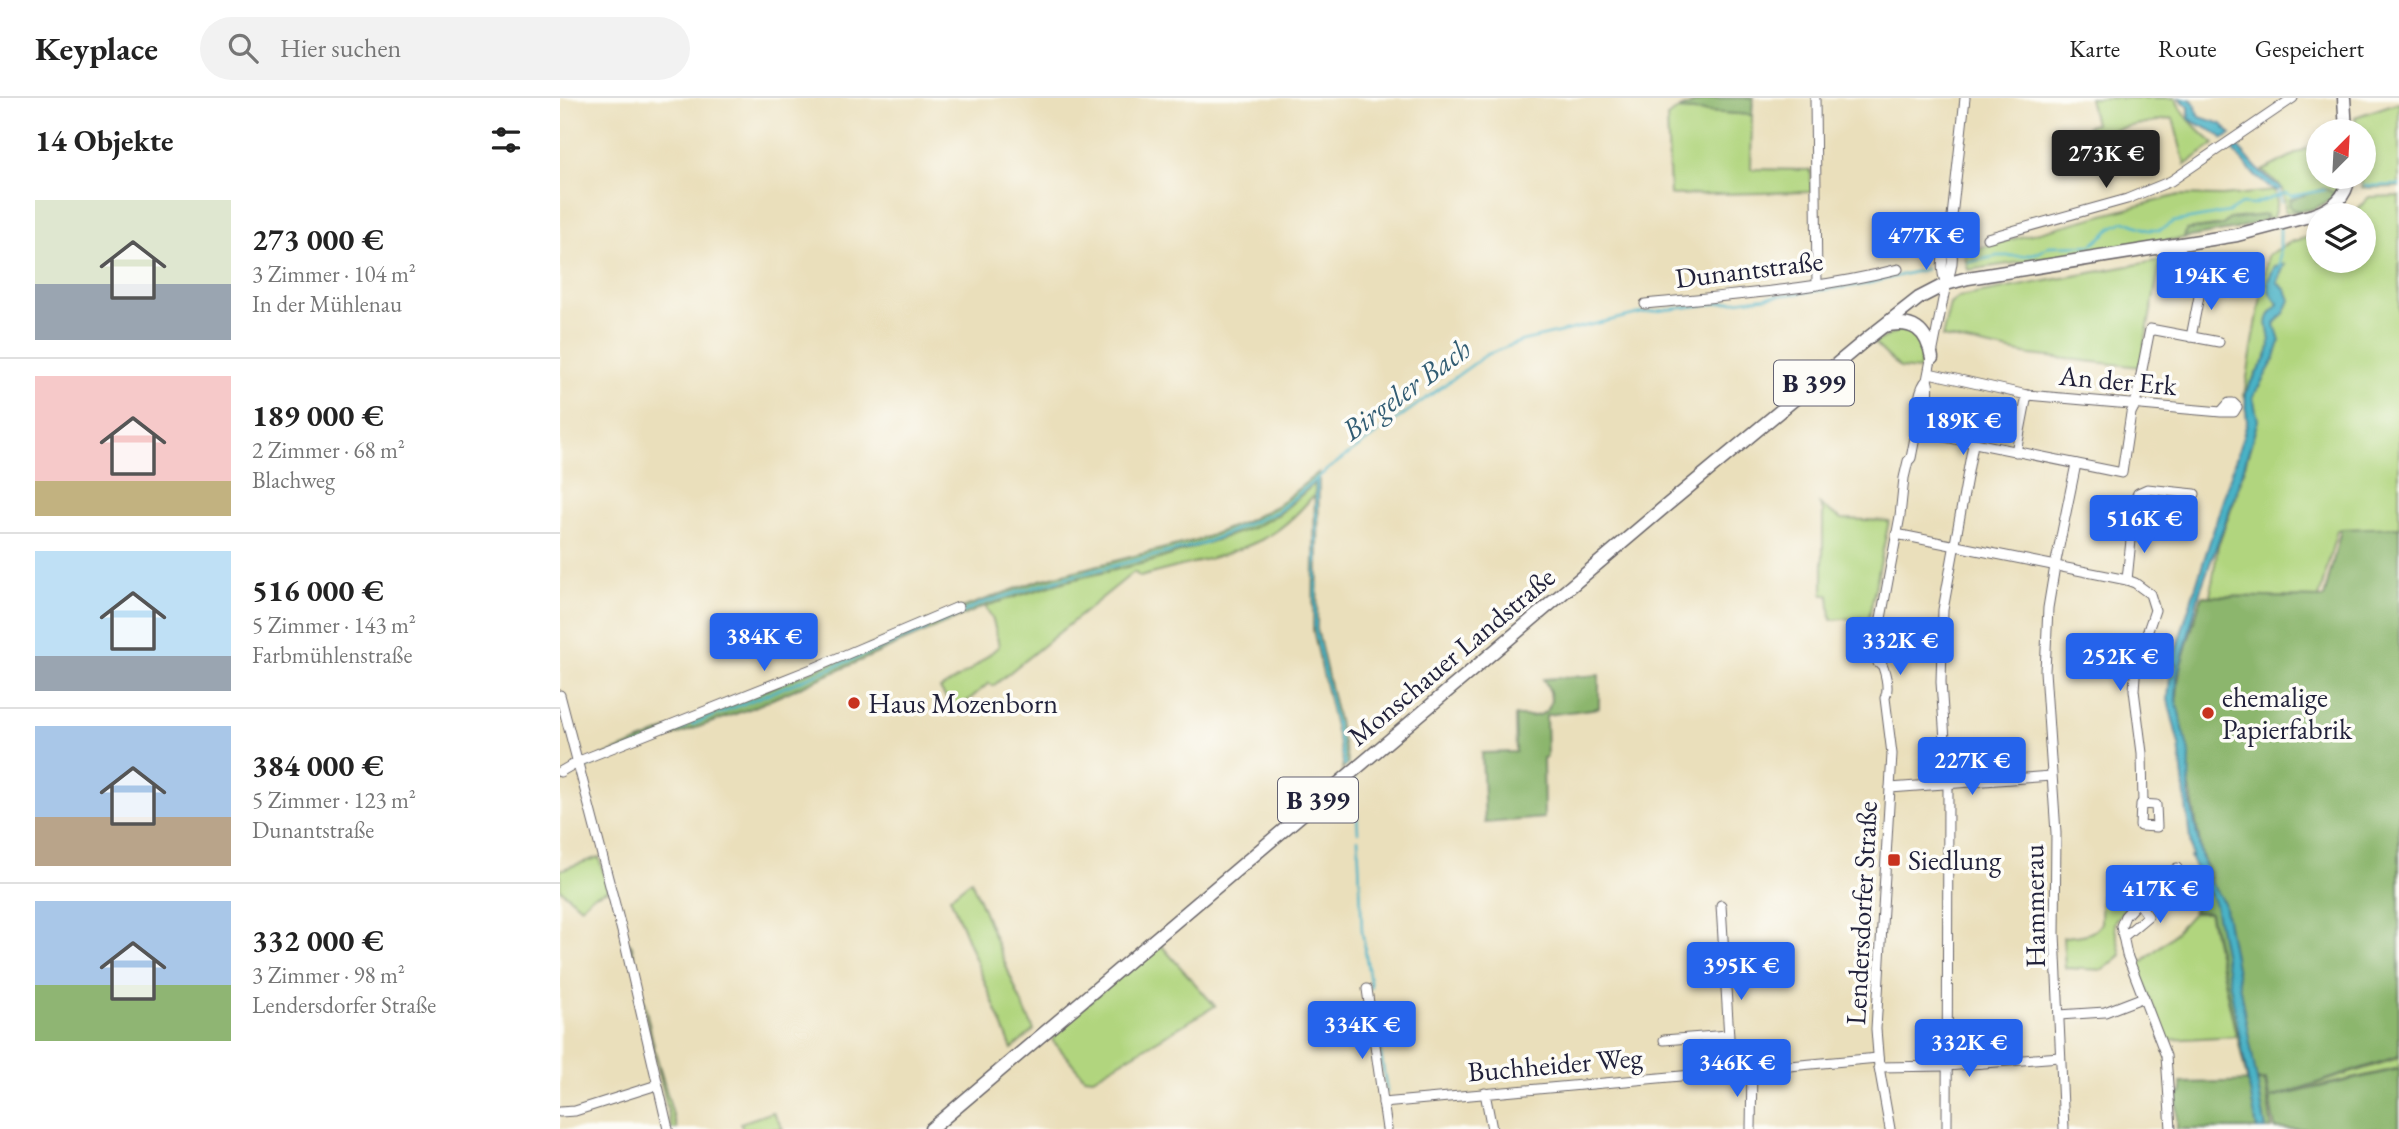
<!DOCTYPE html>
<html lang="de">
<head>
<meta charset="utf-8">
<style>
	body { margin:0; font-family:"EB Garamond",serif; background:#f2f2f2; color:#222; height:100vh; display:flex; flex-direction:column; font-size:26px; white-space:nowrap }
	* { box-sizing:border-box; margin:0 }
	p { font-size:23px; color:#767676 }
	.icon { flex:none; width:38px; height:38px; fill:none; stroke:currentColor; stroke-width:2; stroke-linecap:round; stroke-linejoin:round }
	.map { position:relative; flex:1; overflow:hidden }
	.side { display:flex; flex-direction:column; background:#fff; width:560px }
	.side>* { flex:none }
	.needle { width:46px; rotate:24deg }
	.controls { position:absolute; left:1746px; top:21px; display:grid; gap:14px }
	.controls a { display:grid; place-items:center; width:70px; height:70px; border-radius:50%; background:#fff; box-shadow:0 4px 10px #0003; font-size:35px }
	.price { position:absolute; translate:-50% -60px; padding:0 16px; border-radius:7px; background:#2563eb; color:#fff; font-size:23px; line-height:46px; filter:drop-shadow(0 2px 4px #0008) }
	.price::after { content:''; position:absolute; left:50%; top:42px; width:21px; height:16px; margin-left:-10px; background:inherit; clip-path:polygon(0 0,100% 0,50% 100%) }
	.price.on { background:#222; color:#fff }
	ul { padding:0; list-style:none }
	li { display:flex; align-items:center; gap:21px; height:175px; padding:0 35px }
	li+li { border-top:2px solid #e0e0e0 }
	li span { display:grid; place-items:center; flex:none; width:196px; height:140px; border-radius:0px; color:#555 }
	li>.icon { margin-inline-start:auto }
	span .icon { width:84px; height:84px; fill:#fffc; stroke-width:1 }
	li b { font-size:30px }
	h2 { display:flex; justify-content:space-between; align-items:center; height:84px; padding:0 35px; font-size:30px }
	header { display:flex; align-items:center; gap:42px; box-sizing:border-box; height:98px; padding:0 35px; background:#fff; border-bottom:2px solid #e0e0e0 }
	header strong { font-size:33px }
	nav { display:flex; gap:38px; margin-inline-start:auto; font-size:24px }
	.search { width:490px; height:63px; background:#f2f2f2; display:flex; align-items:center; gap:18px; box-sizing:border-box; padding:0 24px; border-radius:38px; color:#767676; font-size:26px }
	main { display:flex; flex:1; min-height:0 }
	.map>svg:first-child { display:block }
	.green { fill:#b1d57e; stroke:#6a7c5c; stroke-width:2 }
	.forest { fill:#8cb66d; stroke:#576c54; stroke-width:2 }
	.water { fill:#48b2c6; stroke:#356a80; stroke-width:2 }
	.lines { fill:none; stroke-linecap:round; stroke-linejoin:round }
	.stream { stroke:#48b2c6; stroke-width:2.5 }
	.minor-casing { stroke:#686468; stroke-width:11 }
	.major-casing { stroke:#686468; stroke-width:15 }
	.minor { stroke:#fff; stroke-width:9 }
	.major { stroke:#fff; stroke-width:12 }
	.poi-dot { fill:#c8321e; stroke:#fdfcf7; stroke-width:2.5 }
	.labels { text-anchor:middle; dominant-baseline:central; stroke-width:7; stroke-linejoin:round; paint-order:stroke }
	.shield { fill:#fdfcf7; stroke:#646373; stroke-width:2 }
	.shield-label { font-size:26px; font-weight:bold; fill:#22223b }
	.street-label { font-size:28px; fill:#22223b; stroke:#fdfcf7 }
	.poi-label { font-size:28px; fill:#22223b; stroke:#fdfcf7; text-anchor:start }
	.water-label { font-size:30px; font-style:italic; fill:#315c73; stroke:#fdfcf7 }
</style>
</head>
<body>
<header>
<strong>Keyplace</strong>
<div class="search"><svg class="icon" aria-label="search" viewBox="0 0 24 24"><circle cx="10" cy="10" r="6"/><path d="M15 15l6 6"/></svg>Hier suchen</div>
<nav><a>Karte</a><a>Route</a><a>Gespeichert</a></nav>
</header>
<main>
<section class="side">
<h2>14 Objekte<svg class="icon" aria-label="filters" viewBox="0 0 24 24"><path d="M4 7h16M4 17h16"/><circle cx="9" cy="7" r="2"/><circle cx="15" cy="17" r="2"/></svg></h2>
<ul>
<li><span style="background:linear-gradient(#dfe7d0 60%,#9aa5b1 0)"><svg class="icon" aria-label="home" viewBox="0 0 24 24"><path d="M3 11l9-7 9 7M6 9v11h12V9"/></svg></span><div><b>273 000 €</b><p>3 Zimmer · 104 m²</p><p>In der Mühlenau</p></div></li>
<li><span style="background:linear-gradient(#f6c9c9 75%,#c2b280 0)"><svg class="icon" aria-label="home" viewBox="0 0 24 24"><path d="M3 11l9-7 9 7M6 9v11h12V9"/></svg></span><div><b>189 000 €</b><p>2 Zimmer · 68 m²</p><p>Blachweg</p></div></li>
<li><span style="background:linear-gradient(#bfe0f5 75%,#9aa5b1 0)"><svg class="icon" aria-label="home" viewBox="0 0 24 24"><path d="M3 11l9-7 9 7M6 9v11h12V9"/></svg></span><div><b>516 000 €</b><p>5 Zimmer · 143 m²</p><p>Farbmühlenstraße</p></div></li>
<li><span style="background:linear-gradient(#a9c7e8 65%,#b9a48a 0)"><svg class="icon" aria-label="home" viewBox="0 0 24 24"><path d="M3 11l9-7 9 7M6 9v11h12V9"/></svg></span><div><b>384 000 €</b><p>5 Zimmer · 123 m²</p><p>Dunantstraße</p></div></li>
<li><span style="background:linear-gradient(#a9c7e8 60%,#8fb573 0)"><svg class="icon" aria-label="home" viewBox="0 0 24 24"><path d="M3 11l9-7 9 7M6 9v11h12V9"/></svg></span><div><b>332 000 €</b><p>3 Zimmer · 98 m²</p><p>Lendersdorfer Straße</p></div></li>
</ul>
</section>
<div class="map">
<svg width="1839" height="1031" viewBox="0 0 1839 1031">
	<rect width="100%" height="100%" fill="#fdfcf7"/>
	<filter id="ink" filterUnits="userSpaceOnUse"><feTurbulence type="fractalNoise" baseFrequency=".0143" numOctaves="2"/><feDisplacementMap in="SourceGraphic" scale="14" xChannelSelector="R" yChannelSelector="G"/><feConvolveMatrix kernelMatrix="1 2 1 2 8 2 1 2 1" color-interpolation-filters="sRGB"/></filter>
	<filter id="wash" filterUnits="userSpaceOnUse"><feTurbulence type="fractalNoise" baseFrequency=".00686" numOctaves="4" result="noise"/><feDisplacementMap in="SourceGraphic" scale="28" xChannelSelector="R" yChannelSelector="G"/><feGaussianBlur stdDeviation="1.57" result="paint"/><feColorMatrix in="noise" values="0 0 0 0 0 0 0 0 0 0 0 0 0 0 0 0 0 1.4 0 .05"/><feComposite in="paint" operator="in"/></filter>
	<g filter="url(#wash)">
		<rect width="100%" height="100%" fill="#eadfbb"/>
		<!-- green -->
		<g class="green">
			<path d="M1529,0H1615C1624,19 1639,33 1654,46L1625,67L1613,20L1529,36L1527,28L1535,26Z"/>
			<path d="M1839,4V89L1802,90L1801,79H1804V33H1796L1795,19Z"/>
			<path d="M1118,12L1192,17L1191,71L1251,72V94L1110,97L1107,19Z"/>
			<path d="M1759,44V79H1784L1775,96L1767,91L1748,96L1740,114H1725C1725,90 1722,87 1702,73Z"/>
			<path d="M1714,93L1717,104L1713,120L1627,132L1624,140L1408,172L1404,154L1619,97L1662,98Z"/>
			<path d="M1839,98V429L1777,432L1759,500L1650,498L1658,448L1677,395L1698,322L1684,297L1708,157L1731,144L1759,136V163H1804V117H1792L1809,99Z"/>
			<path d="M1601,162L1580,269L1470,257L1382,239L1390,206L1399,199Z"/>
			<path d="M1341,231C1367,236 1363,250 1359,272L1340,270L1314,245Z"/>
			<path d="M756,384L755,400L752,399C738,416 721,432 701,442C666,459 618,468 580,479L574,474L433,588L429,585L399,610L390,605L380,591L411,572L439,548L433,522L425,508L506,483L593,463L719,416Z"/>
			<path d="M1260,407L1282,421L1329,423L1309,519L1271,522L1269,497H1263V413Z"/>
			<path d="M39,759L48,792L32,798L21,809L0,791V772Z"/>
			<path d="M411,782L458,897L474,932L452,951L390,799Z"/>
			<path d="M1542,790L1559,795L1569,807L1555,822L1554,826L1561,857L1543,872L1505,870L1503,839C1518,837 1533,839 1541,825Z"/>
			<path d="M1633,815H1649L1676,938L1607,942L1577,868L1611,839Z"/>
			<path d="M69,844L72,848L95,953L117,1031H112Z"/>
			<path d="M600,846L655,908L533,980L524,979L493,943L494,932Z"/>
			<path d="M1839,960V970L1732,994L1733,993Z"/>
			<path d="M213,1014L223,1031H183L180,1025Z"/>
		</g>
		<!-- forest -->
		<g class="forest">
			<path d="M1146,0H1193L1192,17L1118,12Z"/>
			<path d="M1762,91H1767L1775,96C1763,109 1746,117 1730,110L1729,102Z"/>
			<path d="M1706,117L1705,122L1676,131L1624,140L1626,132L1662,128L1669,121Z"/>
			<path d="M759,374L757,531L788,666L782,672L783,664L753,532L755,385L719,416L692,430L593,463L506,483L425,508L192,610L29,668L36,661L399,511L480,482L641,441L687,423L718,407Z"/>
			<path d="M1839,429V958L1711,1000L1839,971V1031H1715L1706,982H1687L1650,815L1633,813L1651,779L1642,758L1616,608L1620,570L1642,498L1764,500L1781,431Z"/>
			<path d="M1039,577V610L986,617L987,659L983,660L984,720L925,725L922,655L956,654L955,618C962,618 974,619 980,617C997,609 991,592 983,581Z"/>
			<path d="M1705,983L1712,1031H1617V995H1622L1621,985Z"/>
		</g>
		<!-- water -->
		<g class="water">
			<path d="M1619,0C1640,0 1632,7 1640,19L1662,26L1671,37L1663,41C1652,29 1639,30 1629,20V9Z"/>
			<path d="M1676,47L1701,75L1721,90L1715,93L1696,79L1671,50Z"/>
			<path d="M1725,166L1717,184L1726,192L1730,202L1725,214L1715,226L1720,244L1714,262L1693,299L1698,322L1676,395L1640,493L1617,580L1616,602L1630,658L1629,697L1641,757L1650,784L1664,805L1706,1031H1697L1655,807C1649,790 1637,777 1630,759H1632L1619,647L1608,602L1610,577L1613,578L1616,566L1612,564L1687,325C1687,315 1683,301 1687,292C1692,278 1705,266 1709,253C1714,231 1697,228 1718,206L1709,193L1707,184L1715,168Z"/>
		</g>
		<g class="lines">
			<!-- stream -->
			<g class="stream">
				<path d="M1805,88L1839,87"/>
				<path d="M1718,91L1721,104"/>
				<path d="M1409,164L1438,158H1463L1480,154L1489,148L1532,147L1553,129L1565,123L1588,132H1600L1613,124L1669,114L1681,106L1692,107L1726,95L1732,98L1764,92"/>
				<path d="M1720,167V129"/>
				<path d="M757,381L755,531L785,668"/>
				<path d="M378,525L423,505L504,480L642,446L718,413L768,371L926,257L962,243L1082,215L1302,187L1366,171"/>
				<path d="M131,627L367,531"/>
				<path d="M59,656L126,629"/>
				<path d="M27,669L53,658"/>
				<path d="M0,682L8,678"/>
				<path d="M795,682L798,734"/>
				<path d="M798,741L802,833L811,890"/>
				<path d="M818,938L827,994"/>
			</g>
		</g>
	</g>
	<g filter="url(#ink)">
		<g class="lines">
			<!-- minor casing -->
			<g class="minor-casing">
				<g id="minor">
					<path d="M1255,0L1257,187"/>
					<path d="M1427,140L1567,101L1611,83L1733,0"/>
					<path d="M1386,186C1381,173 1380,159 1389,146L1405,0"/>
					<path d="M1085,206C1170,197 1256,192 1338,171"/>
					<path d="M1631,239L1642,183"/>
					<path d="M1369,275L1467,297L1661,314H1674L1677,309L1673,305H1669L1661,314"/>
					<path d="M1359,319C1367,310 1371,292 1367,282"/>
					<path d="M1356,333L1562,375L1571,315L1575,307L1590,231L1659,244"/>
					<path d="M1456,354L1467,297"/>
					<path d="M1336,436L1567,482L1575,485L1590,496L1595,512L1578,562L1575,578L1574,592L1582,655L1583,706"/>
					<path d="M1567,482L1575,402L1578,395L1587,391L1635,396"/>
					<path d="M1319,561C1325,571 1330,590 1325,600L1332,656L1316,931L1319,969L1330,1031"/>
					<path d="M1318,565L1317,542L1340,418L1344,380L1348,363L1351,360L1359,319C1356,309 1360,289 1367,282L1386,186C1391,174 1396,158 1389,146"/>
					<path d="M0,597L63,837L108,1031"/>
					<path d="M0,674L19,663L254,570L398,509"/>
					<path d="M1330,690L1491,678"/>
					<path d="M1581,706L1596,707L1597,729L1580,728Z"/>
					<path d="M1161,807L1171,973"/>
					<path d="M1563,839L1588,818L1578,804"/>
					<path d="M807,891L827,1031"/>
					<path d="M1499,917L1545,914L1584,899"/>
					<path d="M1104,942L1168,937"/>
					<path d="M1319,969L1386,968L1500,959"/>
					<path d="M925,995L932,1031"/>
					<path d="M823,1005L1318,960"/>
					<path d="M0,1014L15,1013L97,987"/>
					<path d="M1191,1031L1192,970"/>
					<path d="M1387,1031L1388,686L1381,584L1383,512L1413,346"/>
					<path d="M1504,1031L1495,836L1496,735L1485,573L1488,510L1495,468L1516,366"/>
					<path d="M1611,1031L1606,958L1567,857L1561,828L1565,818L1578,804L1617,770"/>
				</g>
			</g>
			<!-- major casing -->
			<g class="major-casing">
				<g id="major">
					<path d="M1784,0L1786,33"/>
					<path d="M1324,228C1353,221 1367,232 1372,260"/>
					<path d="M371,1031L1101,412L1308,240L1359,200L1386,186L1408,180L1677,137L1753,117C1773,110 1786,100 1789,79"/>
				</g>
			</g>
			<!-- minor -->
			<use href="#minor" class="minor"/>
			<!-- major -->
			<use href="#major" class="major"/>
		</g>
	</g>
	<!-- markers -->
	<g class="poi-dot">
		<circle cx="294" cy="605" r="7"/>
		<circle cx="1648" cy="615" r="7"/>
		<rect x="1327" y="755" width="14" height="14" rx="3.5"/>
	</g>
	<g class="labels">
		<!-- shield labels -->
		<g class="shield">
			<rect x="1214" y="262.5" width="80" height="45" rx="5"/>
			<rect x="718" y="679.5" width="80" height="45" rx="5"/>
		</g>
		<g class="shield-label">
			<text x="1254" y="285">B 399</text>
			<text x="758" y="702">B 399</text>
		</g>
		<!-- street labels -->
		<g class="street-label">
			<text transform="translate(1189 171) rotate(-7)">Dunantstraße</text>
			<text transform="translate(1558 282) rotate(5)">An der Erk</text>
			<text transform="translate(891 558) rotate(-40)">Monschauer Landstraße</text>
			<text transform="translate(1474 808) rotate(-91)">Hammerau</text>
			<text transform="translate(1301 815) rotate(-87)">Lendersdorfer Straße</text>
			<text transform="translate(995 966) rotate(-5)">Buchheider Weg</text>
		</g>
		<!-- poi labels -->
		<g class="poi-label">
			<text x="1662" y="599">ehemalige<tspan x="1662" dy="32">Papierfabrik</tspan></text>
			<text x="308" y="605">Haus Mozenborn</text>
			<text x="1348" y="762">Siedlung</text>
		</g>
		<!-- water labels -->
		<g class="water-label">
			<text transform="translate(846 291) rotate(-36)">Birgeler Bach</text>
		</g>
	</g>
</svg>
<div class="controls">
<a><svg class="needle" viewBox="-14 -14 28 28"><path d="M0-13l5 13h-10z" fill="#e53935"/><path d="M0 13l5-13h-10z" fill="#767676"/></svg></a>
<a><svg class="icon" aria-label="layers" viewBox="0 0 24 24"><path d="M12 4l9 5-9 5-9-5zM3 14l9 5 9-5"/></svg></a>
</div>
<b class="price on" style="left:1546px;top:92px">273K €</b>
<b class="price" style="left:1366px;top:174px">477K €</b>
<b class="price" style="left:1651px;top:214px">194K €</b>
<b class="price" style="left:1403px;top:359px">189K €</b>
<b class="price" style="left:1584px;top:457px">516K €</b>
<b class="price" style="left:204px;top:575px">384K €</b>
<b class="price" style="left:1340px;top:579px">332K €</b>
<b class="price" style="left:1560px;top:595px">252K €</b>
<b class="price" style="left:1412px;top:699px">227K €</b>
<b class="price" style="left:1600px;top:827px">417K €</b>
<b class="price" style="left:1181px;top:904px">395K €</b>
<b class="price" style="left:802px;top:963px">334K €</b>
<b class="price" style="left:1409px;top:981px">332K €</b>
<b class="price" style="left:1177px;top:1001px">346K €</b>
</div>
</main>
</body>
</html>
